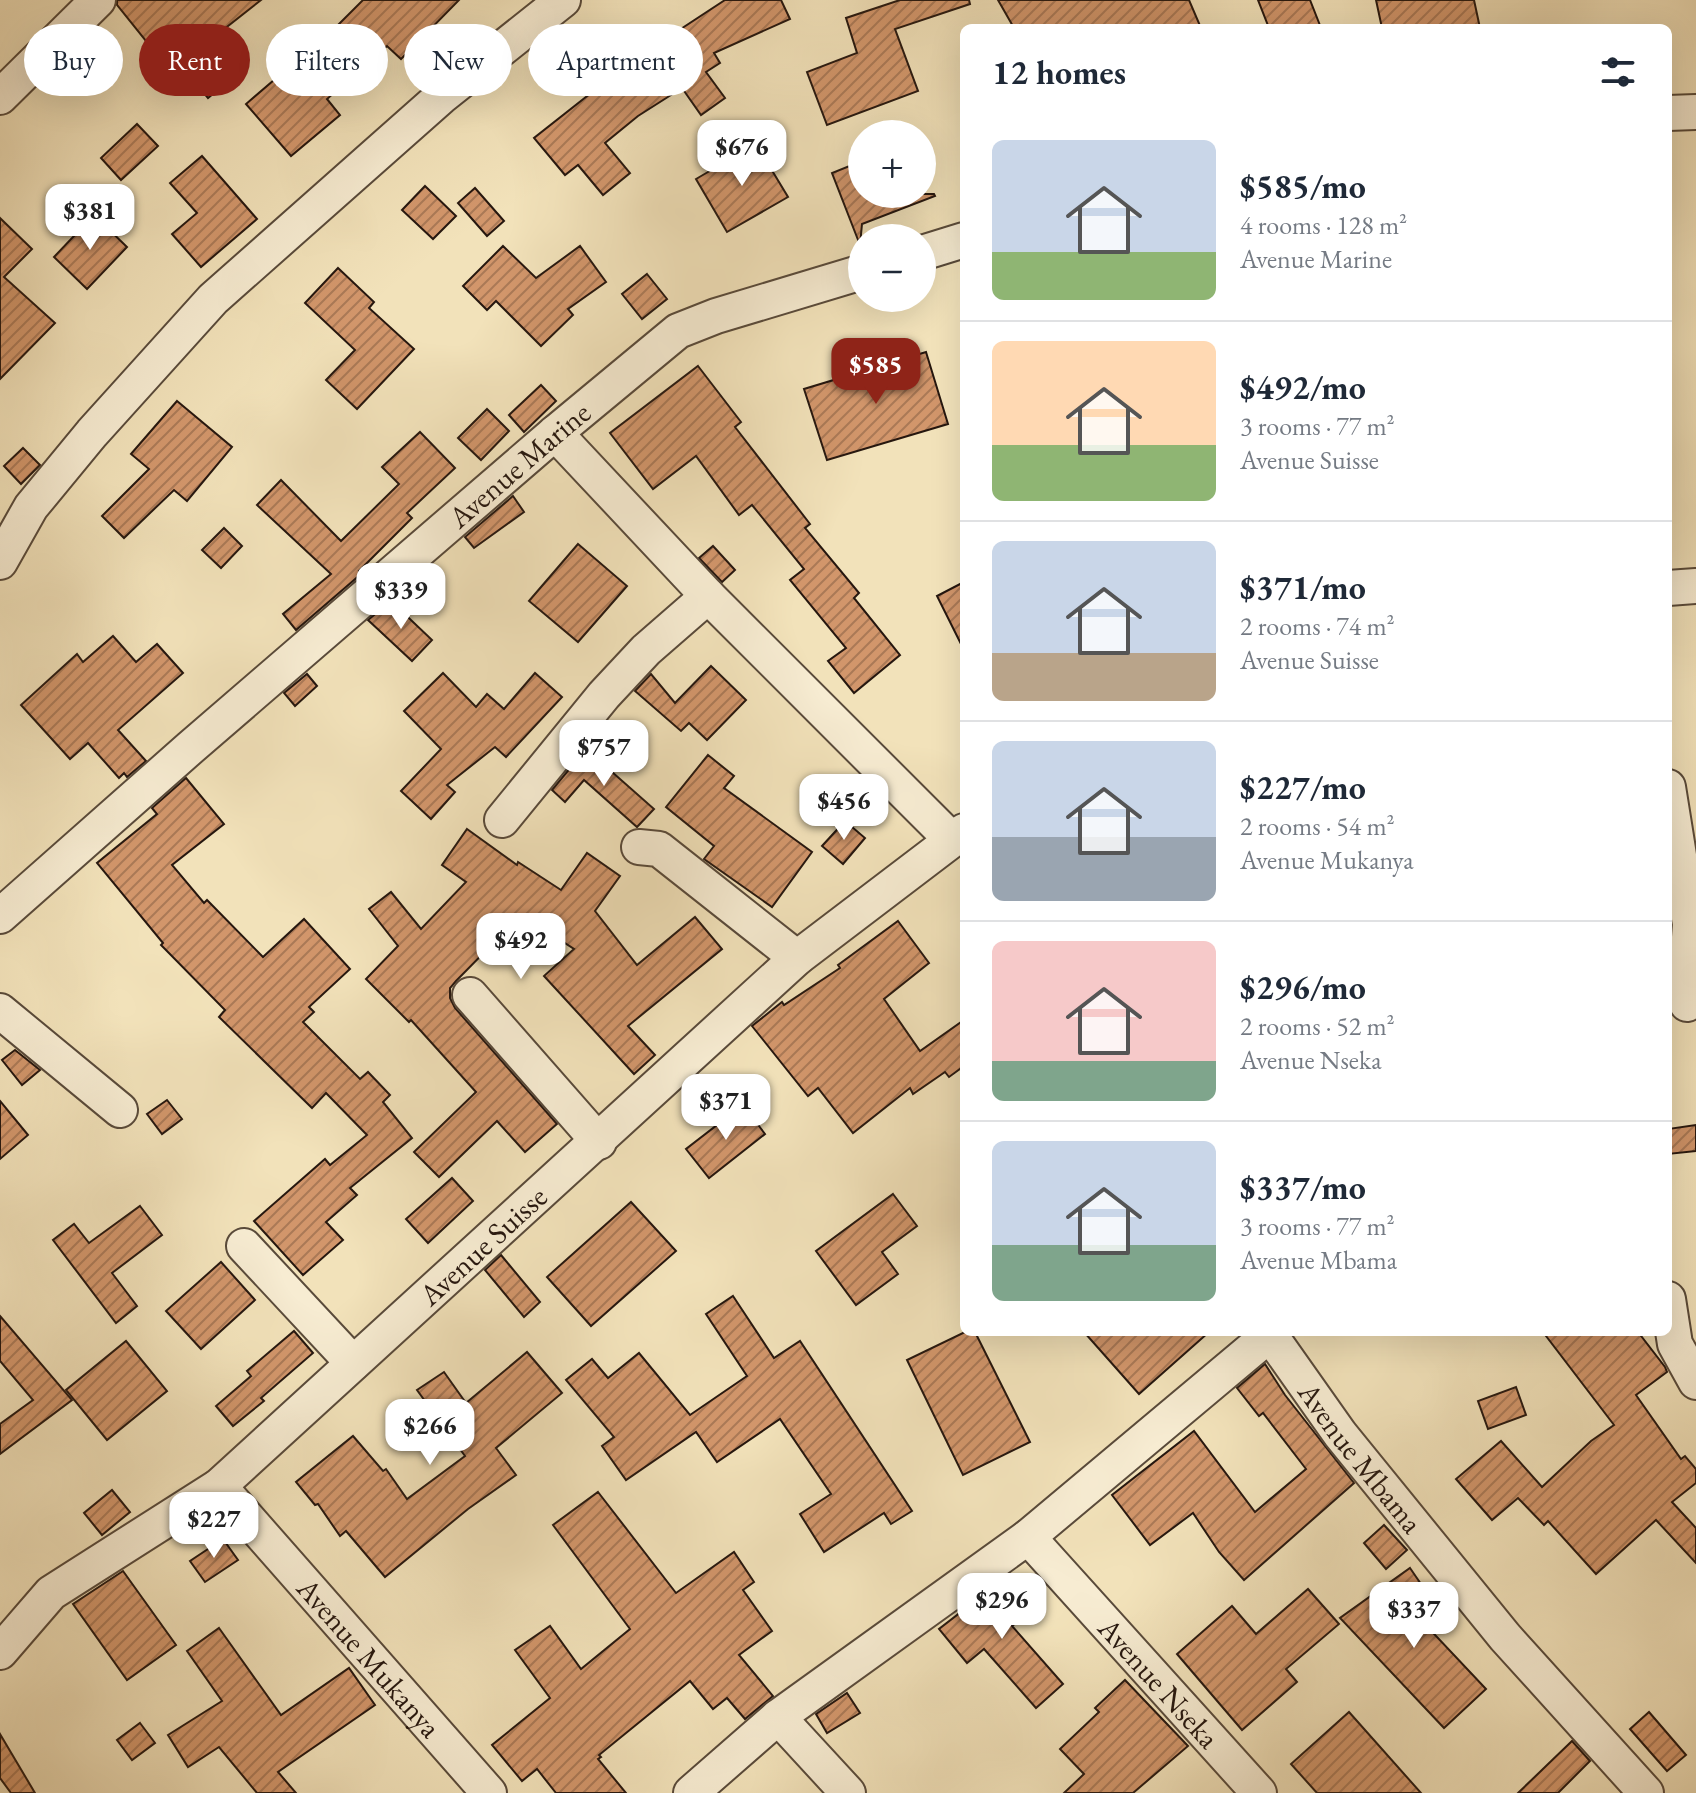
<!DOCTYPE html>
<html lang="en">
<head>
<meta charset="utf-8">
<style>
	body { margin:0; font-family:"EB Garamond",serif; background:#f2f2f3; color:#1f2937; height:100vh; display:flex; flex-direction:column; font-size:30px; white-space:nowrap }
	* { box-sizing:border-box; margin:0 }
	p { font-size:26px; color:#747a83 }
	.icon { flex:none; width:44px; height:44px; fill:none; stroke:currentColor; stroke-width:2; stroke-linecap:round; stroke-linejoin:round }
	.map { position:relative; flex:1; overflow:hidden }
	.drawer { position:absolute; left:960px; top:24px; width:712px; height:1312px; display:flex; flex-direction:column; background:#fff; border-radius:12px; box-shadow:0 8px 32px #0002 }
	.drawer>* { flex:none }
	.hud { position:absolute; left:24px; top:24px; width:760px; height:72px; display:flex; gap:16px }
	.tools { position:absolute; left:848px; top:120px; display:grid; gap:16px }
	.tools a { display:grid; place-items:center; width:88px; height:88px; border-radius:50%; background:#fff; box-shadow:0 8px 32px #0002; font-size:40px }
	.price { position:absolute; translate:-50% -68px; padding:0 18px; border-radius:16px; background:#fff; color:#222; font-size:26px; line-height:52px; filter:drop-shadow(0 2px 4px #0008) }
	.price::after { content:''; position:absolute; left:50%; top:48px; width:24px; height:18px; margin-left:-12px; background:inherit; clip-path:polygon(0 0,100% 0,50% 100%) }
	.price.selected { background:#8f2418; color:#fff }
	ul { padding:0; list-style:none }
	li { display:flex; align-items:center; gap:24px; height:200px; padding:0 32px }
	li+li { border-top:2px solid #e0e1e3 }
	li span { display:grid; place-items:center; flex:none; width:224px; height:160px; border-radius:12px; color:#555 }
	li>.icon { margin-inline-start:auto }
	span .icon { width:96px; height:96px; fill:#fffc; stroke-width:1 }
	li b { font-size:34px }
	h2 { display:flex; justify-content:space-between; align-items:center; height:96px; padding:0 32px; font-size:34px }
	.chip { padding:0 28px; border-radius:36px; background:#fff; box-shadow:0 8px 32px #0002; font-size:28px; line-height:72px }
	.chip.selected { background:#8f2418; color:#fff }
	.map>svg:first-child { display:block }
	.building { fill:url(#building-hatch); stroke:#26170f; stroke-width:2 }
	.lines { fill:none; stroke-linecap:round; stroke-linejoin:round }
	.street-casing { stroke:#594a3a; stroke-width:38 }
	.street { stroke:#f7ecd2; stroke-width:34 }
	.labels { text-anchor:middle; dominant-baseline:central; stroke-width:6; stroke-linejoin:round; paint-order:stroke }
	.street-label { font-size:30px; fill:#26170f; stroke:#f7ecd2 }
</style>
</head>
<body>
<div class="map">
<svg width="1696" height="1793" viewBox="0 0 1696 1793">
	<defs>
		<pattern id="building-hatch" width="6" height="6" patternUnits="userSpaceOnUse" patternTransform="scale(2)"><rect width="6" height="6" fill="#d2966b"/><path d="M-1 1l2-2M0 6l6-6M5 7l2-2" fill="none" stroke="#aa7956"/></pattern>
	</defs>
	<rect width="100%" height="100%" fill="#f2e2ba"/>
	<filter id="stains"><feTurbulence type="fractalNoise" baseFrequency=".0025" numOctaves="4"/><feColorMatrix values="0 0 0 0 .2 0 0 0 0 .09 0 0 0 0 .02 0 0 0 .5 -.17"/></filter>
	<radialGradient id="worn" r=".72"><stop offset=".6" stop-color="#630" stop-opacity="0"/><stop offset="1" stop-color="#630" stop-opacity=".3"/></radialGradient>
	<!-- building -->
	<g class="building">
		<path d="M117,0H261L204,45L232,78L208,98L180,64L170,71L117,5Z"/>
		<path d="M363,0H459L401,59L387,46L327,99L340,115L291,156L246,104L302,56L295,49L318,28L326,37Z"/>
		<path d="M725,0H781L790,19L714,53L720,63L706,72L725,98L701,115L682,88L638,116L605,143L630,173L603,195L578,165L565,175L534,138L629,63Z"/>
		<path d="M900,0H969L970,4L895,29L918,91L827,125L807,72L857,53L846,18Z"/>
		<path d="M998,0H1189L1201,28H1014Z"/>
		<path d="M1258,0H1310L1321,28H1269Z"/>
		<path d="M1376,0H1474L1480,28H1382Z"/>
		<path d="M137,124L158,146L121,180L101,158Z"/>
		<path d="M756,144L788,197L727,232L696,179Z"/>
		<path d="M202,156L257,219L201,267L172,234L197,213L170,183Z"/>
		<path d="M862,161V194H934L935,196L862,224L860,245L832,173Z"/>
		<path d="M425,186L456,216L433,239L402,210Z"/>
		<path d="M475,188L504,221L487,236L458,203Z"/>
		<path d="M94,215L127,247L87,289L54,257Z"/>
		<path d="M0,218L32,249L4,277L55,323L0,379Z"/>
		<path d="M503,246L536,278L580,246L606,282L568,309L573,315L541,346L496,301L487,310L463,286Z"/>
		<path d="M338,268L374,302L369,308L414,349L357,409L326,380L355,350L305,303Z"/>
		<path d="M647,274L667,299L642,319L622,294Z"/>
		<path d="M926,352L948,424L827,460L804,389Z"/>
		<path d="M698,366L741,422L735,427L810,524L805,528L859,593L854,598L900,655L854,693L828,661L846,648L790,580L804,569L752,505L739,515L696,456L653,489L610,433Z"/>
		<path d="M541,385L556,401L524,432L509,415Z"/>
		<path d="M177,401L232,447L187,501L174,490L124,538L102,516L149,469L131,454Z"/>
		<path d="M487,409L509,431L481,460L458,438Z"/>
		<path d="M420,432L455,468L407,513L412,518L359,571L361,574L296,630L283,614L331,574L257,505L281,480L341,541L399,484L382,467Z"/>
		<path d="M23,448L40,465L21,484L4,466Z"/>
		<path d="M513,496L524,512L474,548L465,537Z"/>
		<path d="M224,528L242,546L221,568L202,550Z"/>
		<path d="M578,544L627,586L578,642L529,601Z"/>
		<path d="M713,546L735,570L722,582L699,558Z"/>
		<path d="M964,582V650L937,596Z"/>
		<path d="M391,601L432,640L412,661L368,620Z"/>
		<path d="M113,636L136,662L157,644L183,673L118,730L146,761L127,777L124,773L119,778L88,743L70,759L21,705L77,654L83,662Z"/>
		<path d="M711,666L746,700L707,740L689,723L681,731L635,691L651,674L675,703Z"/>
		<path d="M443,673L476,707L487,694L504,709L535,673L562,697L506,757L495,747L447,785L455,792L431,819L401,791L441,749L404,711Z"/>
		<path d="M307,674L317,686L295,706L284,693Z"/>
		<path d="M586,749L654,809L637,827L584,780L565,802L552,790Z"/>
		<path d="M708,755L734,776L724,788L812,852L772,907L704,859L714,846L666,807Z"/>
		<path d="M186,778L224,824L172,865L204,903L207,900L263,957L304,919L350,969L309,1007L314,1012L303,1022L360,1079L368,1072L390,1095L383,1102L412,1138L350,1188L357,1195L326,1222L343,1240L303,1275L254,1221L325,1159L330,1165L367,1135L326,1093L312,1108L219,1017L225,1010L161,945L163,943L97,863L157,814L152,808Z"/>
		<path d="M845,821L865,838L843,864L822,846Z"/>
		<path d="M467,829L517,865L518,862L561,890L587,853L620,876L595,911L637,965L695,917L722,949L628,1026L655,1055L634,1074L544,976L574,949L521,915L456,981L450,988V998L455,1008L557,1124L525,1152L497,1121L439,1177L414,1152L476,1092L411,1020L409,1022L366,979L398,946L369,909L391,892L421,929L466,882L442,865Z"/>
		<path d="M898,921L929,963L884,999L920,1051L964,1020V1066L949,1077L945,1072L913,1094L910,1088L853,1133L818,1088L808,1096L752,1026L782,1002L784,1005L840,968L838,965Z"/>
		<path d="M15,1050L40,1070L22,1085L2,1060Z"/>
		<path d="M167,1100L182,1119L162,1134L147,1114Z"/>
		<path d="M0,1101L28,1135L0,1159Z"/>
		<path d="M743,1105L765,1134L709,1178L686,1149Z"/>
		<path d="M1696,1125V1151L1668,1154V1129Z"/>
		<path d="M452,1178L473,1201L428,1243L406,1219Z"/>
		<path d="M893,1194L917,1226L882,1252L898,1274L856,1305L816,1251Z"/>
		<path d="M631,1202L676,1251L591,1326L547,1277Z"/>
		<path d="M140,1206L162,1235L112,1273L137,1306L116,1323L53,1240L74,1224L89,1243Z"/>
		<path d="M501,1255L540,1302L524,1317L485,1270Z"/>
		<path d="M221,1262L255,1300L201,1349L166,1311Z"/>
		<path d="M733,1296L774,1358L800,1341L912,1511L891,1524L884,1513L824,1552L800,1514L831,1494L780,1419L717,1462L696,1432L626,1480L602,1446L614,1437L566,1380L592,1359L608,1378L639,1353L690,1415L747,1376L706,1314Z"/>
		<path d="M0,1316L72,1400L0,1454V1424L33,1400L0,1361Z"/>
		<path d="M294,1331L313,1353L261,1398L264,1401L233,1426L216,1406L251,1376L247,1371Z"/>
		<path d="M965,1332H975L1030,1442L963,1475L907,1360Z"/>
		<path d="M1084,1332H1209L1139,1394Z"/>
		<path d="M1543,1332H1638L1665,1367L1667,1372L1636,1395L1681,1459L1685,1456L1696,1469V1483L1672,1502L1696,1528V1563L1656,1520L1596,1574L1548,1521L1544,1525L1518,1498L1492,1520L1456,1479L1501,1441L1542,1487L1591,1441L1614,1425Z"/>
		<path d="M126,1341L167,1391L107,1440L66,1390Z"/>
		<path d="M527,1352L562,1393L496,1448L516,1475L468,1509L385,1577L346,1531L340,1536L318,1504L315,1505L296,1482L353,1436L383,1471L386,1469L407,1499L465,1456L417,1390L444,1372L466,1403Z"/>
		<path d="M1265,1364L1285,1395L1354,1483L1244,1580L1219,1552L1193,1513L1150,1545L1112,1495L1194,1431L1255,1512L1306,1469L1263,1413L1259,1416L1237,1388Z"/>
		<path d="M1516,1387L1526,1415L1488,1429L1478,1401Z"/>
		<path d="M112,1490L130,1512L102,1535L84,1513Z"/>
		<path d="M598,1492L676,1593L734,1552L754,1582L743,1590L772,1631L739,1655L773,1696L745,1719L727,1698L713,1709L690,1681L599,1755L601,1757L598,1759L626,1793H556L537,1769L522,1781L492,1745L550,1698L515,1650L550,1626L581,1669L630,1629L553,1525Z"/>
		<path d="M1384,1525L1407,1550L1386,1569L1364,1543Z"/>
		<path d="M223,1539L238,1560L205,1582L190,1561Z"/>
		<path d="M1410,1568L1423,1587L1403,1601L1486,1689L1444,1728L1340,1618Z"/>
		<path d="M123,1571L176,1645L127,1680L73,1604Z"/>
		<path d="M1005,1578L1032,1611L1012,1626L1063,1684L1036,1708L984,1649L967,1663L939,1629Z"/>
		<path d="M1308,1589L1339,1624L1286,1669L1297,1682L1242,1730L1177,1654L1232,1606L1256,1634Z"/>
		<path d="M219,1628L281,1715L349,1668L375,1705L278,1772L296,1793H257L219,1747L188,1767L168,1735L222,1701L187,1651Z"/>
		<path d="M1125,1680L1188,1746L1133,1793H1064L1084,1774L1060,1749L1099,1712L1095,1708Z"/>
		<path d="M847,1693L860,1713L827,1733L816,1714Z"/>
		<path d="M1349,1712L1421,1793H1317L1291,1764Z"/>
		<path d="M1649,1712L1686,1755L1667,1771L1630,1729Z"/>
		<path d="M140,1723L155,1743L132,1760L117,1740Z"/>
		<path d="M0,1734L35,1793H11L0,1778Z"/>
		<path d="M1572,1741L1590,1761L1558,1793H1518Z"/>
	</g>
	<g class="lines">
		<!-- street casing -->
		<g class="street-casing">
			<g id="street">
				<path d="M0,97L98,0"/>
				<path d="M1668,113L1696,112"/>
				<path d="M922,253L964,240"/>
				<path d="M555,433L708,596L951,839"/>
				<path d="M0,562L31,507L92,433L213,299L441,97L563,0"/>
				<path d="M1668,588L1696,586"/>
				<path d="M1668,787L1690,924L1685,992L1687,1004"/>
				<path d="M502,820L604,695L646,650L708,596"/>
				<path d="M639,847L659,849L797,958"/>
				<path id="s1" d="M0,916L190,748L555,433L678,331L716,316L862,272"/>
				<path d="M470,995L599,1142"/>
				<path d="M0,1011L120,1110"/>
				<path d="M244,1246L353,1363"/>
				<path d="M1668,1299L1675,1344L1696,1382"/>
				<path id="s2" d="M1268,1332L1340,1434L1505,1637L1646,1793"/>
				<path id="s3" d="M219,1486L489,1793"/>
				<path id="s4" d="M1028,1537L1259,1793"/>
				<path id="s5" d="M0,1652L51,1593L219,1486L797,958L964,831"/>
				<path d="M778,1717L848,1793"/>
				<path d="M691,1793L778,1717L1028,1537L1269,1335"/>
			</g>
		</g>
		<!-- street -->
		<use href="#street" class="street"/>
	</g>
	<g class="labels">
		<!-- street labels -->
		<g class="street-label">
			<text stroke="none"><textPath href="#s1" startOffset="688">Avenue Marine</textPath></text>
			<text stroke="none"><textPath href="#s5" startOffset="634">Avenue Suisse</textPath></text>
			<text stroke="none"><textPath href="#s2" startOffset="156">Avenue Mbama</textPath></text>
			<text stroke="none"><textPath href="#s3" startOffset="228">Avenue Mukanya</textPath></text>
			<text stroke="none"><textPath href="#s4" startOffset="196">Avenue Nseka</textPath></text>
		</g>
	</g>
	<rect width="100%" height="100%" filter="url(#stains)"/>
	<rect width="100%" height="100%" fill="url(#worn)"/>
</svg>
<div class="tools">
<a>+</a>
<a>−</a>
</div>
<b class="price" style="left:742px;top:188px">$676</b>
<b class="price" style="left:90px;top:252px">$381</b>
<b class="price selected" style="left:876px;top:406px">$585</b>
<b class="price" style="left:401px;top:631px">$339</b>
<b class="price" style="left:604px;top:788px">$757</b>
<b class="price" style="left:844px;top:842px">$456</b>
<b class="price" style="left:521px;top:981px">$492</b>
<b class="price" style="left:726px;top:1142px">$371</b>
<b class="price" style="left:430px;top:1467px">$266</b>
<b class="price" style="left:214px;top:1560px">$227</b>
<b class="price" style="left:1002px;top:1641px">$296</b>
<b class="price" style="left:1414px;top:1650px">$337</b>
<div class="hud">
<a class="chip">Buy</a>
<a class="chip selected">Rent</a>
<a class="chip">Filters</a>
<a class="chip">New</a>
<a class="chip">Apartment</a>
</div>
<section class="drawer">
<h2>12 homes<svg class="icon" aria-label="filters" viewBox="0 0 24 24"><path d="M4 7h16M4 17h16"/><circle cx="9" cy="7" r="2"/><circle cx="15" cy="17" r="2"/></svg></h2>
<ul>
<li><span style="background:linear-gradient(#c9d6e8 70%,#8fb573 0)"><svg class="icon" aria-label="home" viewBox="0 0 24 24"><path d="M3 11l9-7 9 7M6 9v11h12V9"/></svg></span><div><b>$585/mo</b><p>4 rooms · 128 m²</p><p>Avenue Marine</p></div></li>
<li><span style="background:linear-gradient(#ffd9b3 65%,#8fb573 0)"><svg class="icon" aria-label="home" viewBox="0 0 24 24"><path d="M3 11l9-7 9 7M6 9v11h12V9"/></svg></span><div><b>$492/mo</b><p>3 rooms · 77 m²</p><p>Avenue Suisse</p></div></li>
<li><span style="background:linear-gradient(#c9d6e8 70%,#b9a48a 0)"><svg class="icon" aria-label="home" viewBox="0 0 24 24"><path d="M3 11l9-7 9 7M6 9v11h12V9"/></svg></span><div><b>$371/mo</b><p>2 rooms · 74 m²</p><p>Avenue Suisse</p></div></li>
<li><span style="background:linear-gradient(#c9d6e8 60%,#9aa5b1 0)"><svg class="icon" aria-label="home" viewBox="0 0 24 24"><path d="M3 11l9-7 9 7M6 9v11h12V9"/></svg></span><div><b>$227/mo</b><p>2 rooms · 54 m²</p><p>Avenue Mukanya</p></div></li>
<li><span style="background:linear-gradient(#f6c9c9 75%,#7fa58c 0)"><svg class="icon" aria-label="home" viewBox="0 0 24 24"><path d="M3 11l9-7 9 7M6 9v11h12V9"/></svg></span><div><b>$296/mo</b><p>2 rooms · 52 m²</p><p>Avenue Nseka</p></div></li>
<li><span style="background:linear-gradient(#c9d6e8 65%,#7fa58c 0)"><svg class="icon" aria-label="home" viewBox="0 0 24 24"><path d="M3 11l9-7 9 7M6 9v11h12V9"/></svg></span><div><b>$337/mo</b><p>3 rooms · 77 m²</p><p>Avenue Mbama</p></div></li>
</ul>
</section>
</div>
</body>
</html>
